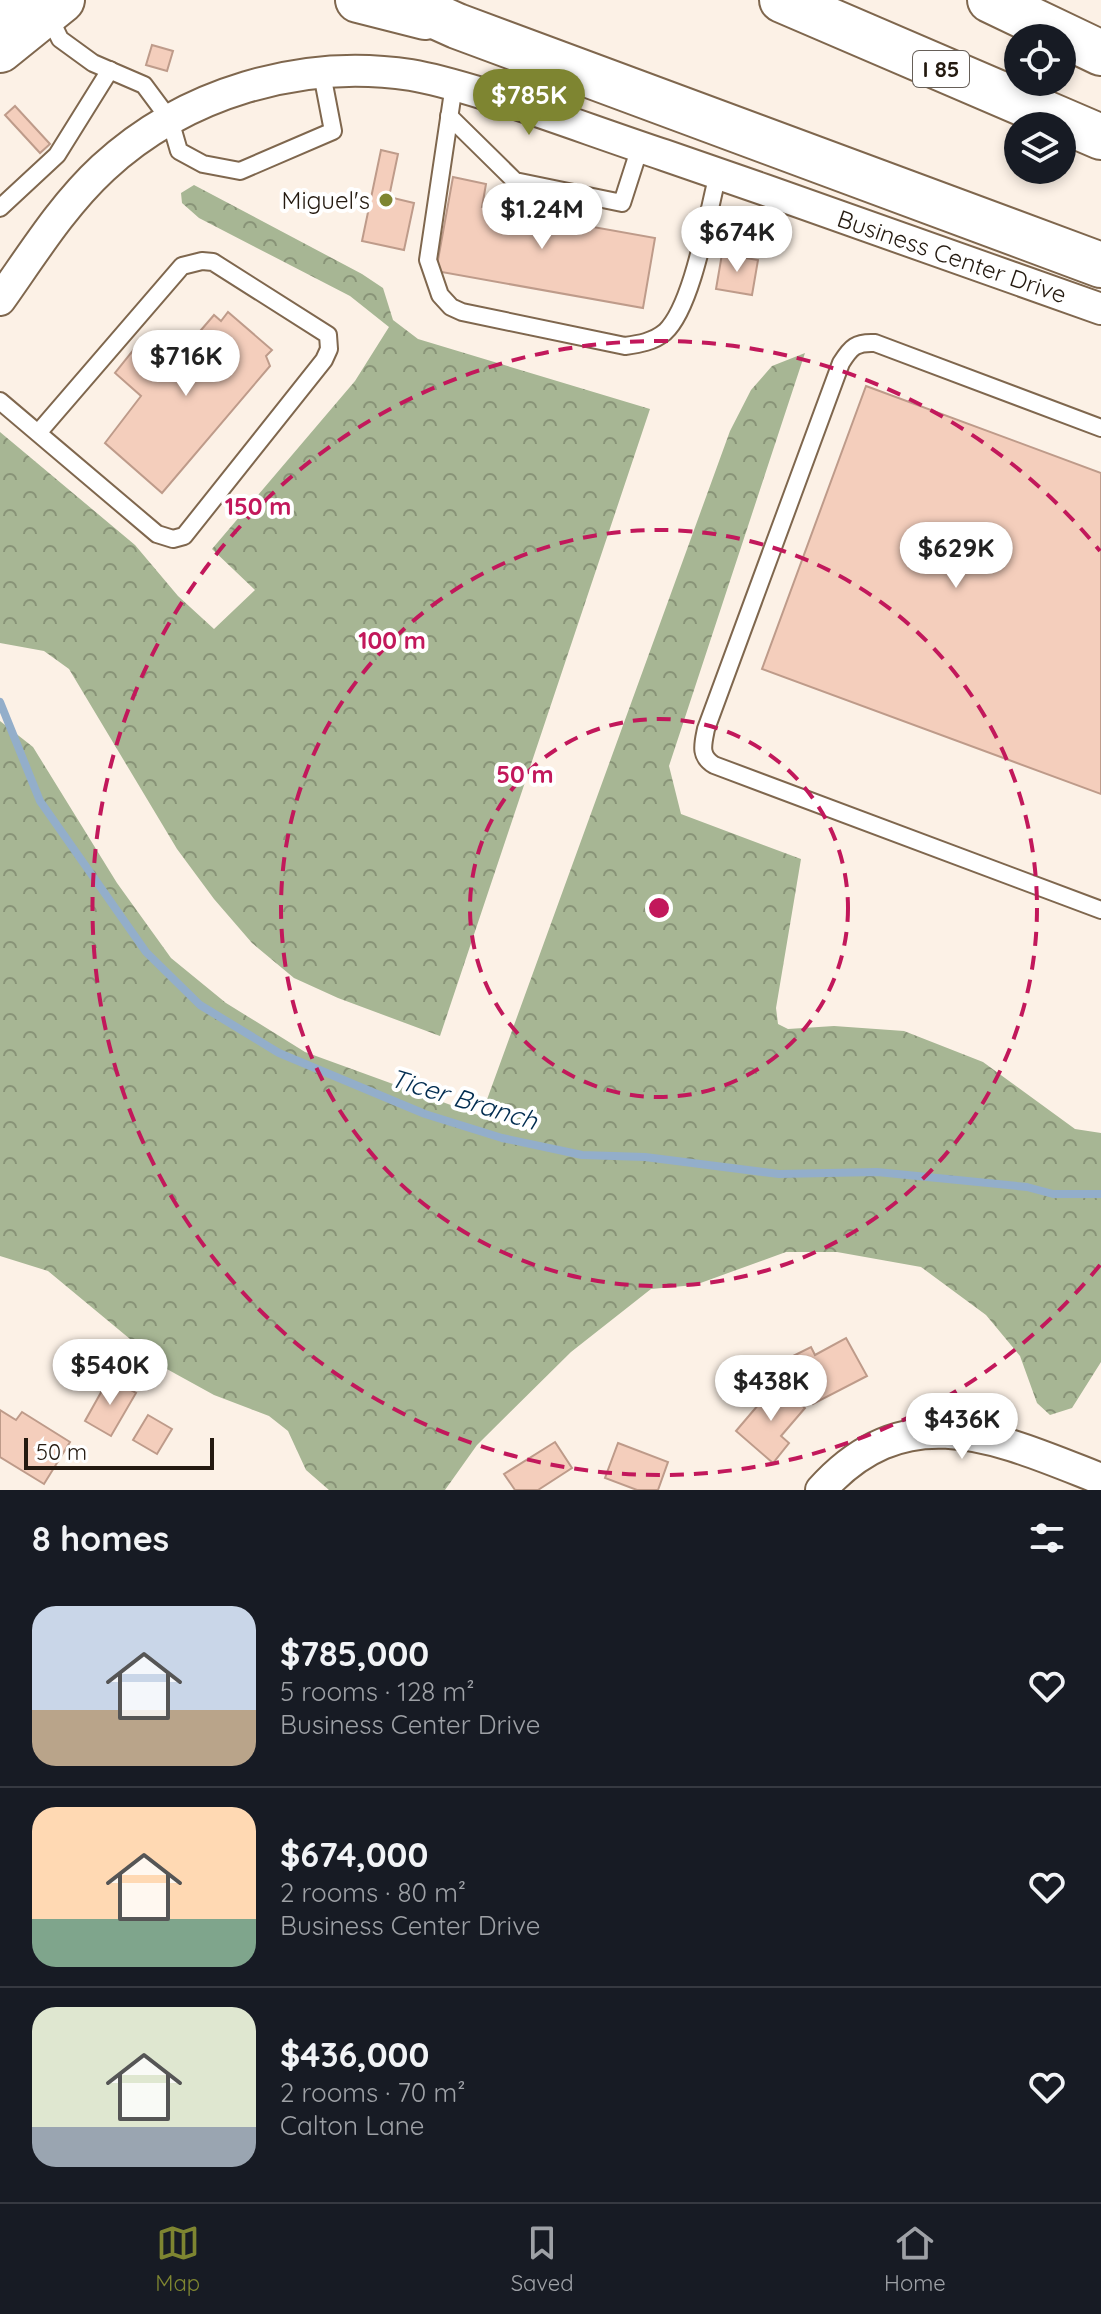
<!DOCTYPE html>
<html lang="en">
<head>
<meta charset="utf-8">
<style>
	body { margin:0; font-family:Quicksand,sans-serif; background:#20242c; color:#f1f3f6; height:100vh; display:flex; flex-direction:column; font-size:30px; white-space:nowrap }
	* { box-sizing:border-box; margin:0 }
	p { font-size:26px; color:#9ea1a6 }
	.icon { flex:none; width:44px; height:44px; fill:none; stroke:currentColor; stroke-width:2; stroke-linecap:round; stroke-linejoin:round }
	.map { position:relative; height:1490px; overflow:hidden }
	.sheet { display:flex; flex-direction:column; background:#171b24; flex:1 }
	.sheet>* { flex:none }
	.buttons { position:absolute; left:1004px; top:24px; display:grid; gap:16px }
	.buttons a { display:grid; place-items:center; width:72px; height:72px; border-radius:50%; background:#171b24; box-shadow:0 4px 12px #0003; font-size:40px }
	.scale { position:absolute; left:24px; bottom:20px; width:190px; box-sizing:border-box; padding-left:8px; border:4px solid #241a10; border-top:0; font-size:22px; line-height:28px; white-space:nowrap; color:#241a10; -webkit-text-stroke:6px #fff; paint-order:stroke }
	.price { position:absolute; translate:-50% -68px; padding:0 18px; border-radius:28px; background:#fff; color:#222; font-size:26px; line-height:52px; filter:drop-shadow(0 2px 4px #0008) }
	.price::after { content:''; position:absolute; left:50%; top:48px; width:24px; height:18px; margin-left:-12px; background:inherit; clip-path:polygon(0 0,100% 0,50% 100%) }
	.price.current { background:#7e8531; color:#fff }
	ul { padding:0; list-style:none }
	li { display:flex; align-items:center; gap:24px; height:200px; padding:0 32px }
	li+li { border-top:2px solid #363941 }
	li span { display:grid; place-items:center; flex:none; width:224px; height:160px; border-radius:24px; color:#555 }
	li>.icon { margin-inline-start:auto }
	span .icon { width:96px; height:96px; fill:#fffc; stroke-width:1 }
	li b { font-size:34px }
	h2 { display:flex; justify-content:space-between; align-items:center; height:96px; padding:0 32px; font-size:34px }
	.dock { display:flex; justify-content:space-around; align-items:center; height:112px; border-top:2px solid #363941; background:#171b24; font-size:22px; color:#9ea1a6 }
	.dock a { display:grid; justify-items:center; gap:4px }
	.dock .current { color:#7e8531 }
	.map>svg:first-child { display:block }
	.forest { fill:url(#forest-crowns) }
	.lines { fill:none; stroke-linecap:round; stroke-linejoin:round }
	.stream { stroke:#93aeca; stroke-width:8 }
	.building { fill:#f4cebc; stroke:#be9b8a; stroke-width:2 }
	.service-casing { stroke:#7f674e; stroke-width:20 }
	.minor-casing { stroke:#7f674e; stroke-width:34 }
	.secondary-casing { stroke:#7f674e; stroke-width:48 }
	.motorway-casing { stroke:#7f674e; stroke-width:48 }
	.service { stroke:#fff; stroke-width:16 }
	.minor { stroke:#fff; stroke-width:30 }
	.secondary { stroke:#fff; stroke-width:44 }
	.motorway { stroke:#fff; stroke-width:44 }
	.ring { fill:none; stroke:#c2185b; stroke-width:4; stroke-dasharray:14 10 }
	.poi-dot { fill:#7e8531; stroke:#fff; stroke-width:3 }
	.labels { text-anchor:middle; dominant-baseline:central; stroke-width:8; stroke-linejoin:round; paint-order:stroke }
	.shield { fill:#fff; stroke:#665f58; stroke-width:2 }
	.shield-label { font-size:22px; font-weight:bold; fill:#241a10 }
	.poi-label { font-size:24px; fill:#241a10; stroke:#fff; text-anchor:end }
	.street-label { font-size:24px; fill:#241a10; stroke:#fff }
	.water-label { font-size:26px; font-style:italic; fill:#012c50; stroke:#fff }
	.centre { fill:#c2185b; stroke:#fff; stroke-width:4 }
	.ring-label { font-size:24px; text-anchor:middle; font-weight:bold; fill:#c2185b; stroke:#fff; stroke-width:8; stroke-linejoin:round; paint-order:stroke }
</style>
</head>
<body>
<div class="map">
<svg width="1101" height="1490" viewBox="0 0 1101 1490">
	<defs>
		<pattern id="forest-crowns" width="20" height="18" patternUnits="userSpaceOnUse" patternTransform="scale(2)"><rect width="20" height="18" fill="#a7b694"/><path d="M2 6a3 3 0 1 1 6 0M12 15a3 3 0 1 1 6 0" fill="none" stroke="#889377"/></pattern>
	</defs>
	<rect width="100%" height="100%" fill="#fcf1e6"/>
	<!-- forest -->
	<g class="forest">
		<path d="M194,185L362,274L383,288L393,320L418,339L650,409L440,1036L338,998L294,978L252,943L214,899L177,849L69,669L44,651L0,643V432L135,545L178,596L214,629L255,590L212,549L355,381L389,327L350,296L199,218L182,203L181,193Z"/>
		<path d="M805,353L669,766L681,814L801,859L776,1008L778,1024L788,1029L834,1026L904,1031L983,1062L1075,1129L1101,1133V1362L1072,1408L1050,1415L1037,1403L1020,1356L986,1315L921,1267L837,1252H786L695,1285L651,1289L571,1352L477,1445L445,1490H329L306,1470L288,1431L269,1416L214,1395L165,1368L48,1271L0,1256V721L33,747L117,883L171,958L226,1003L305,1052L481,1116L730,431L751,390L772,366Z"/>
	</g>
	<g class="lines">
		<!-- stream -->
		<path class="stream" d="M0,702L40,801L146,952L200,1005L279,1053L425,1114L502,1138L582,1155L645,1157L779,1174L877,1172L1027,1187L1053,1194H1101"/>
	</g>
	<!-- building -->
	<g class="building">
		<path d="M152,45L173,51L167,71L146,65Z"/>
		<path d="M15,106L50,144L40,153L5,115Z"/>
		<path d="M381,150L398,154L389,197L414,203L404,250L362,241Z"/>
		<path d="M453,177L486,184L482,207L655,238L643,308L436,271Z"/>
		<path d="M722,254L758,260L752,295L716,289Z"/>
		<path d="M228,312L272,350L266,356L270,366L162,493L105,443L141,396L115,373L135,348L164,373L214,315L221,321Z"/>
		<path d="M866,386L1101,473V794L762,669Z"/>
		<path d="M846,1338L867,1376L813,1404L789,1358L811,1347L815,1355Z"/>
		<path d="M109,1378L136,1393L111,1436L85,1421Z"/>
		<path d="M776,1384L805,1408L781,1436L789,1443L773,1463L736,1431Z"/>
		<path d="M0,1410L16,1420L22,1412L70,1442L44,1484L0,1457Z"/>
		<path d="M148,1415L172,1429L157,1454L133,1440Z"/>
		<path d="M555,1442L572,1468L538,1490H515L504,1474Z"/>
		<path d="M618,1443L668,1462L658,1490H637L605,1478Z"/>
	</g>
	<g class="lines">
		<!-- service casing -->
		<g class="service-casing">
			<g id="service">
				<path d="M48,14L60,39L93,63L144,85L170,120L179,151L203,164L240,171L333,131L322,74"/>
				<path d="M454,85L428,260L440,295L451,307L462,312L625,346C639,344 653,342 665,332C693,306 708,212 718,174"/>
				<path d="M449,116L515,181L622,203L640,147"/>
				<path d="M0,208L57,155L110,70"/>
				<path d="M0,401L157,534L173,539L184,536L324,360L329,349L328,335L213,262L202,261L182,266L38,433"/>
				<path d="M1101,428L875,343C856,342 851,347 841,363L706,729C703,744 699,756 714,765L1101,910"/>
			</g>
		</g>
		<!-- minor casing -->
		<g class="minor-casing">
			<g id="minor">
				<path d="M0,300C32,255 62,206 103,168C184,93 302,58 411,75C441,80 471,90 501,99C556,117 610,137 664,155C810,205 955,257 1101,309"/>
				<path d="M821,1490C907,1393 1001,1440 1101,1479"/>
			</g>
		</g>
		<!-- secondary casing -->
		<g class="secondary-casing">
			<path id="secondary" d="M0,16L20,0"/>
		</g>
		<!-- motorway casing -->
		<g class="motorway-casing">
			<g id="motorway">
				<path d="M358,0L425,17"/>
				<path d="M399,0L457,26L1101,265"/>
				<path d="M782,0L1101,137"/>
				<path d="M990,0L1101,53"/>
				<path d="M0,50L62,0"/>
			</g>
		</g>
		<!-- service -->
		<use href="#service" class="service"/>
		<!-- minor -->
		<use href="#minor" class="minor"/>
		<!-- secondary -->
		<use href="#secondary" class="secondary"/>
		<!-- motorway -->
		<use href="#motorway" class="motorway"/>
	</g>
	<!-- distance rings -->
	<g class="ring">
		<circle cx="659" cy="908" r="189"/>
		<circle cx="659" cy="908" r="378"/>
		<path d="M1100 1265A567 567 0 1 1 1100 551"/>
	</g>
	<!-- markers -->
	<circle class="poi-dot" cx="386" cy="200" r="8"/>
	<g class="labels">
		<!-- shield labels -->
		<rect class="shield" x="913" y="51" width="56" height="36" rx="6"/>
		<g class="shield-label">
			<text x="941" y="69">I 85</text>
		</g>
		<!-- poi labels -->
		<g class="poi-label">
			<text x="370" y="200">Miguel's</text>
		</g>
		<!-- street labels -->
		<g class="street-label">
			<text transform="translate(952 256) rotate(19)">Business Center Drive</text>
		</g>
		<!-- water labels -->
		<g class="water-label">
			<text transform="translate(464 1099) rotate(17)">Ticer Branch</text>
		</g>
	</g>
	<circle cx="659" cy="908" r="12" class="centre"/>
	<g class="ring-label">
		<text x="258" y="515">150 m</text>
		<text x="392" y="649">100 m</text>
		<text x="525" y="783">50 m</text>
	</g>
</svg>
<div class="buttons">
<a><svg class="icon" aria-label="locate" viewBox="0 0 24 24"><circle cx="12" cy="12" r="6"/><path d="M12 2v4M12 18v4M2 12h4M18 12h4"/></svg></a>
<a><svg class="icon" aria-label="layers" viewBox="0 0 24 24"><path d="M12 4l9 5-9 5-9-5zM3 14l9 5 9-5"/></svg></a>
</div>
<div class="scale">50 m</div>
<b class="price current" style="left:529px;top:137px">$785K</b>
<b class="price" style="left:542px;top:251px">$1.24M</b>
<b class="price" style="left:737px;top:274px">$674K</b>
<b class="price" style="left:186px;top:398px">$716K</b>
<b class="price" style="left:956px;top:590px">$629K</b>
<b class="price" style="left:110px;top:1407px">$540K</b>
<b class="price" style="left:771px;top:1423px">$438K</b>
<b class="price" style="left:962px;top:1461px">$436K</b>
</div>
<section class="sheet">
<h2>8 homes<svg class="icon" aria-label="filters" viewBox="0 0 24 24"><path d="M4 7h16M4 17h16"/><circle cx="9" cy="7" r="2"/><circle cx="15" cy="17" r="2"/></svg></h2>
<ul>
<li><span style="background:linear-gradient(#c9d6e8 65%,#b9a48a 0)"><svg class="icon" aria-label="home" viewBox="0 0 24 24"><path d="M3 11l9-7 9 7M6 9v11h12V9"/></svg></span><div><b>$785,000</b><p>5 rooms · 128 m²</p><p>Business Center Drive</p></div><svg class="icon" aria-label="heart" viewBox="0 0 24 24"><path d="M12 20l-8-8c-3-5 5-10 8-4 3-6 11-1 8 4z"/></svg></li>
<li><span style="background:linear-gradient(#ffd9b3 70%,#7fa58c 0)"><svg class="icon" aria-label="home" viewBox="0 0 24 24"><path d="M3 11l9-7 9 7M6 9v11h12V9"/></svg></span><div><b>$674,000</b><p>2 rooms · 80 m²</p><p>Business Center Drive</p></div><svg class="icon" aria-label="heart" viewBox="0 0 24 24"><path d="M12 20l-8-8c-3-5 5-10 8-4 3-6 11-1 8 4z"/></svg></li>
<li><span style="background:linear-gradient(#dfe7d0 75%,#9aa5b1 0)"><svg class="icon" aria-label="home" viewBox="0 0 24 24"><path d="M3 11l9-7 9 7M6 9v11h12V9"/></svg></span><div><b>$436,000</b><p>2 rooms · 70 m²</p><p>Calton Lane</p></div><svg class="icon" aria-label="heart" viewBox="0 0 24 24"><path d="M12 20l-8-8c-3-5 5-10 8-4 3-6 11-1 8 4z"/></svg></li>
</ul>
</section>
<nav class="dock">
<a class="current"><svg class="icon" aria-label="map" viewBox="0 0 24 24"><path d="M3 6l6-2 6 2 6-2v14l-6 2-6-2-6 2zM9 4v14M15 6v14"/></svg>Map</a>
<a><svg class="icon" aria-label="saved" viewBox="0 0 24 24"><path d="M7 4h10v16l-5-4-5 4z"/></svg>Saved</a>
<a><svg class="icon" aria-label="home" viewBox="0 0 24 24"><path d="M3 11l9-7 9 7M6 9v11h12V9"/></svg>Home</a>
</nav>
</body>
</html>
